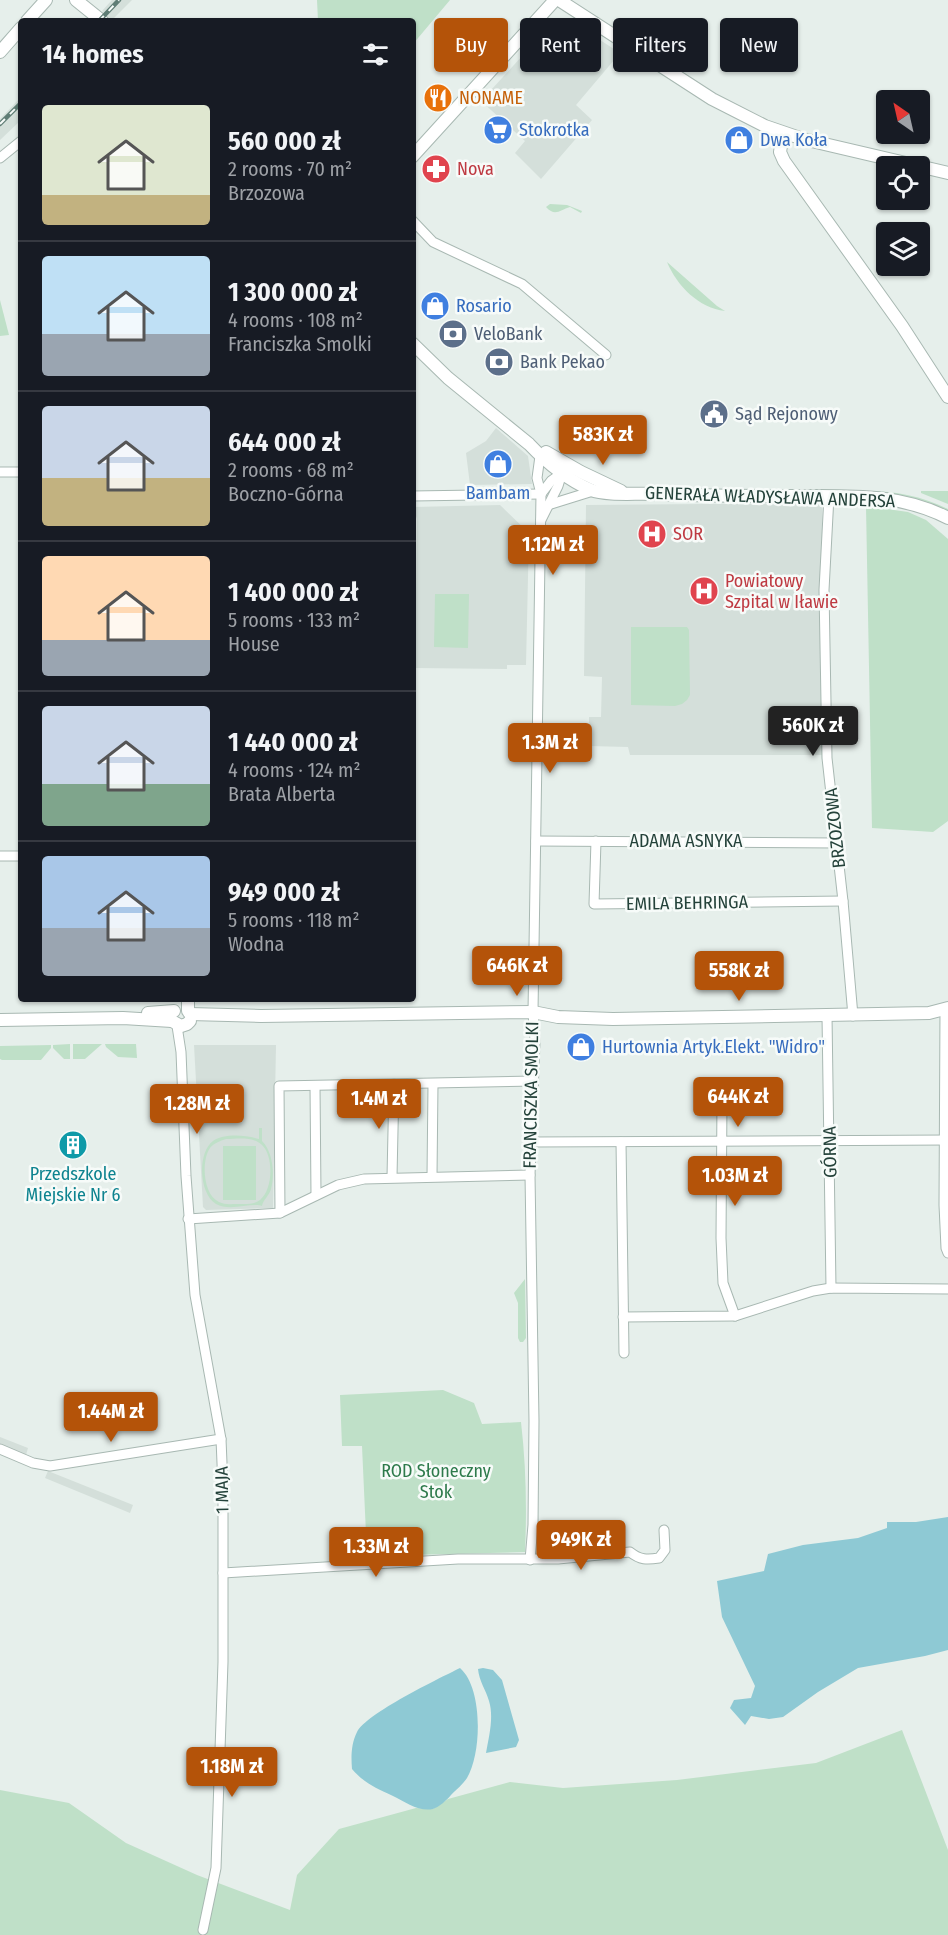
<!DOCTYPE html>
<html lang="en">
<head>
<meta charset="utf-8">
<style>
	body { margin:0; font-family:"Fira Sans Condensed",sans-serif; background:#242831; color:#f1f3f6; height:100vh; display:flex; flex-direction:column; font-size:22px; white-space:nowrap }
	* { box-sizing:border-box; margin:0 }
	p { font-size:20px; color:#9ea1a6 }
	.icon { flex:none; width:33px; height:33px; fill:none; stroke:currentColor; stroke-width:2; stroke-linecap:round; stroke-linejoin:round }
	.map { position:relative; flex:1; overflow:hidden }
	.sheet { position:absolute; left:18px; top:18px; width:398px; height:984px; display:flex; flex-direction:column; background:#171b24; border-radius:6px; box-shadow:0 2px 4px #0004 }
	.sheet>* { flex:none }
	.top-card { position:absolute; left:434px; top:18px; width:424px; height:54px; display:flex; gap:12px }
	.needle { width:39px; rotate:326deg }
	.buttons { position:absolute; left:876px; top:90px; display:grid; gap:12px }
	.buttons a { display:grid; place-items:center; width:54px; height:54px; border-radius:6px; background:#171b24; box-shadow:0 2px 4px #0004; font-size:30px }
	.price { position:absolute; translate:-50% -51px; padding:0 14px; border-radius:6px; background:#b45309; color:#fff; font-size:20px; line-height:39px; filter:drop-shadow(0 2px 3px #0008) }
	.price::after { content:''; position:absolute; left:50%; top:36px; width:18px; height:14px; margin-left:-9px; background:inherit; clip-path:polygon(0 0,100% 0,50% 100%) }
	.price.current { background:#222; color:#fff }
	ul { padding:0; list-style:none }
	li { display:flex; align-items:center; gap:18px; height:150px; padding:0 24px }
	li+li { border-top:2px solid #363941 }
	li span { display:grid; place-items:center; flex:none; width:168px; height:120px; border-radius:6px; color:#555 }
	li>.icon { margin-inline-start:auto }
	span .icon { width:72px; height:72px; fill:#fffc; stroke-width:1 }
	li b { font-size:26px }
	h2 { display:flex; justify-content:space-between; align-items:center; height:72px; padding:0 24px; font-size:26px }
	.tag { padding:0 21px; border-radius:6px; background:#171b24; box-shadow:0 2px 4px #0004; font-size:21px; line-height:54px }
	.tag.current { background:#b45309; color:#fff }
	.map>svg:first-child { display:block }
	.built { fill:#d4dfda }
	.green { fill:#bfe0c8; fill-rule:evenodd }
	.water { fill:#8ec9d4 }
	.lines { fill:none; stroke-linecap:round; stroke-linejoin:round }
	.minor-casing { stroke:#a8b8b2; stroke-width:11 }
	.tertiary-casing { stroke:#a8b8b2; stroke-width:14 }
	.minor { stroke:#fff; stroke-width:9 }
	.tertiary { stroke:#fff; stroke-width:12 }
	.rail-casing { stroke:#5f7d75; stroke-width:4.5 }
	.rail { stroke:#f7fbf9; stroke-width:2; stroke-dasharray:7; stroke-linecap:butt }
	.labels { text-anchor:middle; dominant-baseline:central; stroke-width:5; stroke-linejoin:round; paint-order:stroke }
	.food-label { font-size:18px; fill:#c56008; stroke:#f7fbf9; text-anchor:start }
	.shop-label { font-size:18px; fill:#366cbe; stroke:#f7fbf9; text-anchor:start }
	.health-label { font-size:18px; fill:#be3a42; stroke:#f7fbf9; text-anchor:start }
	.service-label { font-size:18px; fill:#4e5e75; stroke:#f7fbf9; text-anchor:start }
	.street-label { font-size:18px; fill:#24423a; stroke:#f7fbf9 }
	.culture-label { font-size:18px; fill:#0d838f; stroke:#f7fbf9 }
	.park-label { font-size:18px; fill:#2d7a4b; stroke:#f7fbf9 }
</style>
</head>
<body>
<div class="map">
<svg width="948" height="1935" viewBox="0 0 948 1935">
	<rect width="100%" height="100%" fill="#e6efeb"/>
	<!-- built -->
	<g class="built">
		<path d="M112,0H132L111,21L102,11Z"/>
		<path d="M555,20L571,21L620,53L576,105L592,120L541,179L515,153L525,141L481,101Z"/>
		<path d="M21,97L20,121L0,140V119Z"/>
		<path d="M496,428L528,456L532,484L470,485L466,453L486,441Z"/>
		<path d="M822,503L823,755H630L628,747L589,746V717H601L602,677L584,676L586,505Z"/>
		<path d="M500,505L529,533L526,665H507V669L415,668L417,519L413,507Z"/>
		<path d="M194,1045H276L273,1208L206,1210L203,1207Z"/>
		<path d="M0,1437L28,1448L26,1455L0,1445Z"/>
		<path d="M48,1471L133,1505L130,1513L45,1478Z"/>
	</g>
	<!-- green -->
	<g class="green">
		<path d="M317,0H450L413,44L412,21H318Z"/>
		<path d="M550,204L567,205L582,211L581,213L570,207C560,210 555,217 546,207Z"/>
		<path d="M667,262L717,306L725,311C699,308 677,286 667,262Z"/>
		<path d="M0,300L9,335L0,336Z"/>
		<path d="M867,491C896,491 921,496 948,509V513C918,500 896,494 864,492Z"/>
		<path d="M921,491H948V504L921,493Z"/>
		<path d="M866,506L908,512L926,520L948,539V821L933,832L872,828Z"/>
		<path d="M435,594H469L468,648L434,647Z"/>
		<path d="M631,627H687L689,630L690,695L687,700L682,704L675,706L631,705Z"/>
		<path d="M70,1044V1059H64L53,1048V1045Z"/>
		<path d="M73,1044H102L85,1059H73Z"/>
		<path d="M105,1044H136L137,1058L118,1057L106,1047Z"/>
		<path d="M51,1045V1048L41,1060H2L0,1059V1046Z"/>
		<path d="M259,1128H262V1141C273,1152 275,1174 271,1189C269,1196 263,1200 262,1206C252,1202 230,1212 216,1204C199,1194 197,1153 213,1141C224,1133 246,1135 259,1139ZM226,1139C237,1139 253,1136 262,1145C274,1156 273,1190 260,1200C253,1205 245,1204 237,1204C231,1204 225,1205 219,1202C203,1195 201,1161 210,1148C214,1143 220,1141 226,1139Z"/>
		<rect x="223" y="1146" width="33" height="54"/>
		<path d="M525,1279L526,1338L523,1342H520L518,1338V1303L514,1293Z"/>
		<path d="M443,1390L474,1403L482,1424L521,1422C526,1465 527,1508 525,1552L367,1556L362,1446H342L340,1395Z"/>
		<path d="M902,1730L948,1850V1935H0V1790L69,1803L126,1843L197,1875L290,1910L297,1875L339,1829L416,1808L433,1809L448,1799L510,1782L563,1788L677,1780L816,1763Z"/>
	</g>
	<!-- water -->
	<g class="water">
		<path d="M948,1517V1650L925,1656L858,1668L818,1692L783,1717L769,1719L751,1716L745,1725L730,1708L734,1700L751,1698L755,1686L722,1617L717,1581L764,1571L768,1554L803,1545L858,1538L887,1528V1522H916Z"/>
		<path d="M460,1668C483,1688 482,1753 467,1778C463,1784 456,1790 451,1795C447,1800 439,1807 433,1809C419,1812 405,1802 393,1796C376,1788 364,1783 352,1769C351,1757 351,1744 357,1732C367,1713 438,1679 460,1668Z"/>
		<path d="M483,1668L493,1670L502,1680L519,1740L516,1747L486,1753C489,1736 494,1717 489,1701C486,1690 479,1681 478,1669Z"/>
	</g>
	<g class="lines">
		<!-- minor casing -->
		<g class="minor-casing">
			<g id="minor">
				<path d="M0,158L21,141"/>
				<path d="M412,220L433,242L522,284L606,355"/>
				<path d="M0,472H21"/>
				<path d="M541,494L551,481L562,473"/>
				<path d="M412,496L541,494"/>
				<path d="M829,496L824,590L827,758L843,901L853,1016"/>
				<path d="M548,505L593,491"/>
				<path d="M541,520L558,486L562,473"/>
				<path d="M536,841L836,843"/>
				<path d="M596,841L594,904L843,901"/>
				<path d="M0,856H21"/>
				<path d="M945,1010L944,1205L946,1248L948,1253"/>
				<path d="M827,1016L831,1288"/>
				<path d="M177,1026L181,1052L186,1176L195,1295L221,1439L223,1487V1662L216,1868L203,1930"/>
				<path d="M315,1086L316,1195"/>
				<path d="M722,1099L721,1238L723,1283L735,1316"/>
				<path d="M532,1142L948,1140"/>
				<path d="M621,1142L624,1353"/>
				<path d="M432,1176L433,1084"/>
				<path d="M392,1177L394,1084"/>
				<path d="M280,1213L279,1086L534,1081"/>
				<path d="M188,1219L280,1213L338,1185L364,1179L530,1175"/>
				<path d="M623,1317L735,1316L813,1291L831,1288L948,1289"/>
				<path d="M0,1449L33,1463L50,1466L221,1439"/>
				<path d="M530,1560L533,1525L534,1421L530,1175L535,1041L533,1012L541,494L537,478L540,456"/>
				<path d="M223,1573L458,1559H558L630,1552C640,1560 647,1560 659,1558L665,1550L664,1530"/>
			</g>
		</g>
		<!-- tertiary casing -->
		<g class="tertiary-casing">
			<g id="tertiary">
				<path d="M76,0L102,21"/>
				<path d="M559,0L712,99L765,126L803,139L948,173"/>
				<path d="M27,21L46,0"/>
				<path d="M0,52L21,28"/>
				<path d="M783,133L780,152L784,161L902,326L948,397"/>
				<path d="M412,157L555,0"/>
				<path d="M412,343L448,378L529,444C546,462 568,480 591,490C607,496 636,493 654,494C702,496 749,496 796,496C849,496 900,493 948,518"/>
				<path d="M546,452L581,472L621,491"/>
				<path d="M188,999V1011"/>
				<path d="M148,1013L174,1011"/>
				<path d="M190,1014L261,1016L533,1012L558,1017L613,1019L929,1013L948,1008"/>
				<path d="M0,1020L123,1018L172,1021"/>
				<path d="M172,1021L181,1026L187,1024L190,1021"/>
			</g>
		</g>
		<!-- minor -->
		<use href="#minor" class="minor"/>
		<!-- tertiary -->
		<use href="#tertiary" class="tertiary"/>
		<!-- rail casing -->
		<g class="rail-casing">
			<g id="rail">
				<path d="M99,21L119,0"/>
				<path d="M0,124L21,103"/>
			</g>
		</g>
		<!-- rail -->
		<use href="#rail" class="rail"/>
	</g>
	<!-- icons -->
	<defs>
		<g id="restaurant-disc" transform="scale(1.5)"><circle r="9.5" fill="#e8710a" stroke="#f7fbf9"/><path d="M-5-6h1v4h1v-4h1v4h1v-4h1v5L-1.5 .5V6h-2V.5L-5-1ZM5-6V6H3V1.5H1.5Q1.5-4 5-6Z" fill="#fff"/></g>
		<g id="supermarket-disc" transform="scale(1.5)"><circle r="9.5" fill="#3f7fe0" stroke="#f7fbf9"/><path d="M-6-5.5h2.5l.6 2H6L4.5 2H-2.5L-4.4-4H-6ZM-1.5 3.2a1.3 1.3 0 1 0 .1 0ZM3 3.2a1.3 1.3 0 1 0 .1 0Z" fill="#fff"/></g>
		<g id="shop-disc" transform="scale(1.5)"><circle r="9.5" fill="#3f7fe0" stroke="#f7fbf9"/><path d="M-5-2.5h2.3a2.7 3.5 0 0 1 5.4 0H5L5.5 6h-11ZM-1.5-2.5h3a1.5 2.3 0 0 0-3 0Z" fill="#fff"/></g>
		<g id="pharmacy-disc" transform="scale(1.5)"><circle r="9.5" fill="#e0444e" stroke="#f7fbf9"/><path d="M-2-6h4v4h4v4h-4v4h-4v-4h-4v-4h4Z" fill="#fff"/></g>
		<g id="bank-disc" transform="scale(1.5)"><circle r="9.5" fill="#5c6f8a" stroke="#f7fbf9"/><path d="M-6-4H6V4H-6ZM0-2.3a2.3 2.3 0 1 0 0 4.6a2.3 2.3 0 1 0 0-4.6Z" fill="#fff"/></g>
		<g id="civic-disc" transform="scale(1.5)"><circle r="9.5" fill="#5c6f8a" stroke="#f7fbf9"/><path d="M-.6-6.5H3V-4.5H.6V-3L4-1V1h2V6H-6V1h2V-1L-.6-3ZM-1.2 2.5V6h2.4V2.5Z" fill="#fff"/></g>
		<g id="hospital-disc" transform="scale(1.5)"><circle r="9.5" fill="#e0444e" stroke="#f7fbf9"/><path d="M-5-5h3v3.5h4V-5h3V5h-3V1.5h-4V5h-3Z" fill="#fff"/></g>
		<g id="building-disc" transform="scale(1.5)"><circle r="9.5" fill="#0f9aa8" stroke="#f7fbf9"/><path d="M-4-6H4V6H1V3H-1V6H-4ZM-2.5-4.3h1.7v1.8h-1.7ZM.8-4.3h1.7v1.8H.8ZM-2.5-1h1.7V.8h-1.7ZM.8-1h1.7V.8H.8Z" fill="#fff"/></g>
	</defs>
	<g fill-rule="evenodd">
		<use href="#restaurant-disc" x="438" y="98"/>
		<use href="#supermarket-disc" x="498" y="130"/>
		<use href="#shop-disc" x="739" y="140"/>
		<use href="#pharmacy-disc" x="436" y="169"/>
		<use href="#shop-disc" x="435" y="306"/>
		<use href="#bank-disc" x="453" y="334"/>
		<use href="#bank-disc" x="499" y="362"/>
		<use href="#civic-disc" x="714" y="414"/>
		<use href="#shop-disc" x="498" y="464"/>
		<use href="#hospital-disc" x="652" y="534"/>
		<use href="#hospital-disc" x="704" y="591"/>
		<use href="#shop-disc" x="581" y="1047"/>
		<use href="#building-disc" x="73" y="1145"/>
	</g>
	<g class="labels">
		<!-- food labels -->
		<g class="food-label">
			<text x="459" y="98">NONAME</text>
		</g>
		<!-- shop labels -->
		<g class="shop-label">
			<text x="519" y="130">Stokrotka</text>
			<text x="760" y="140">Dwa Koła</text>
			<text x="456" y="306">Rosario</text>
			<text x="498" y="493" text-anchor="middle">Bambam</text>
			<text x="602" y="1047">Hurtownia Artyk.Elekt. "Widro"</text>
		</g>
		<!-- health labels -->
		<g class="health-label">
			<text x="457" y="169">Nova</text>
			<text x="673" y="534">SOR</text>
			<text x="725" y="581">Powiatowy<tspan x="725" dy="21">Szpital w Iławie</tspan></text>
		</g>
		<!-- service labels -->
		<g class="service-label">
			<text x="474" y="334">VeloBank</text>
			<text x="520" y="362">Bank Pekao</text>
			<text x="735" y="414">Sąd Rejonowy</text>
		</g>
		<!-- street labels -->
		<g class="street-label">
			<text transform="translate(770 497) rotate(2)">GENERAŁA WŁADYSŁAWA ANDERSA</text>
			<text transform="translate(835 828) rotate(-96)">BRZOZOWA</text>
			<text x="686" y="841">ADAMA ASNYKA</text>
			<text transform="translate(687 903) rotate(-1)">EMILA BEHRINGA</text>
			<text transform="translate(531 1095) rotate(-89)">FRANCISZKA SMOLKI</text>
			<text transform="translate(830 1152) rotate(-91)">GÓRNA</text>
			<text transform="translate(222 1490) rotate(-91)">1 MAJA</text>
		</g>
		<!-- culture labels -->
		<g class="culture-label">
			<text x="73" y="1174">Przedszkole<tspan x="73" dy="21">Miejskie Nr 6</tspan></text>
		</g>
		<!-- park labels -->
		<g class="park-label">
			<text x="436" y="1471">ROD Słoneczny<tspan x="436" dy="21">Stok</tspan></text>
		</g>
	</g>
</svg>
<div class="buttons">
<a><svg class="needle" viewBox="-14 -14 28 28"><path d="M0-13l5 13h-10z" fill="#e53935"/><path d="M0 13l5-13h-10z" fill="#9ea1a6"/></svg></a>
<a><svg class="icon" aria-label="locate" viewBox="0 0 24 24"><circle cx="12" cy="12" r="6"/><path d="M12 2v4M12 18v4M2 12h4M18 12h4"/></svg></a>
<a><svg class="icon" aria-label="layers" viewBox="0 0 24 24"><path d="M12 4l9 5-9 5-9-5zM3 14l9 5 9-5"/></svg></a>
</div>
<b class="price" style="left:603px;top:466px">583K zł</b>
<b class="price" style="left:553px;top:576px">1.12M zł</b>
<b class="price current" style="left:813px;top:757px">560K zł</b>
<b class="price" style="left:550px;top:774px">1.3M zł</b>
<b class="price" style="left:517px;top:997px">646K zł</b>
<b class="price" style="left:739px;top:1002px">558K zł</b>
<b class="price" style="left:738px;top:1128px">644K zł</b>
<b class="price" style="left:379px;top:1130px">1.4M zł</b>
<b class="price" style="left:197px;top:1135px">1.28M zł</b>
<b class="price" style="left:735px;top:1207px">1.03M zł</b>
<b class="price" style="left:111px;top:1443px">1.44M zł</b>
<b class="price" style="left:581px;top:1571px">949K zł</b>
<b class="price" style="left:376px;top:1578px">1.33M zł</b>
<b class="price" style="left:232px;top:1798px">1.18M zł</b>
<div class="top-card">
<a class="tag current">Buy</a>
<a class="tag">Rent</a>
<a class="tag">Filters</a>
<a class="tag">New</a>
</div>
<section class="sheet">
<h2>14 homes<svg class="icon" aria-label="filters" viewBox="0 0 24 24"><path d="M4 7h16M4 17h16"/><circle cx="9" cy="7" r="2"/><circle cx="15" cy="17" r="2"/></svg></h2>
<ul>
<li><span style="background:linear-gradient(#dfe7d0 75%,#c2b280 0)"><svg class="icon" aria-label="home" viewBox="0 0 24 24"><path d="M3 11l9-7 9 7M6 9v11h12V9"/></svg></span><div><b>560 000 zł</b><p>2 rooms · 70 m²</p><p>Brzozowa</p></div></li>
<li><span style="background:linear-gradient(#bfe0f5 65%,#9aa5b1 0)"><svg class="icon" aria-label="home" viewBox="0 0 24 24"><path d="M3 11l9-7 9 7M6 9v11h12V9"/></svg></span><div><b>1 300 000 zł</b><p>4 rooms · 108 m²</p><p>Franciszka Smolki</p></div></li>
<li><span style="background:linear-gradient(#c9d6e8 60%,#c2b280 0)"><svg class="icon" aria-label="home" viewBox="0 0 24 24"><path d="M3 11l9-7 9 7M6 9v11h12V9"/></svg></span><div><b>644 000 zł</b><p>2 rooms · 68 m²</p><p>Boczno-Górna</p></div></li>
<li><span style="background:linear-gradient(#ffd9b3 70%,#9aa5b1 0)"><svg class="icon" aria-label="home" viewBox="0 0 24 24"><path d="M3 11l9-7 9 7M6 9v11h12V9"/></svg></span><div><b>1 400 000 zł</b><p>5 rooms · 133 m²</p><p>House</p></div></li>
<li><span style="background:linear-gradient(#c9d6e8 65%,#7fa58c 0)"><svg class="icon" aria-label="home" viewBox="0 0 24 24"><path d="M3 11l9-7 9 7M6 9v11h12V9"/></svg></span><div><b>1 440 000 zł</b><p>4 rooms · 124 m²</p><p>Brata Alberta</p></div></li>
<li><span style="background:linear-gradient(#a9c7e8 60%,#9aa5b1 0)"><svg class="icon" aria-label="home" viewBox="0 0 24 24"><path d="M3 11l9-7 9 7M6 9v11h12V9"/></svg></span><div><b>949 000 zł</b><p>5 rooms · 118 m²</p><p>Wodna</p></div></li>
</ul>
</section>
</div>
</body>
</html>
